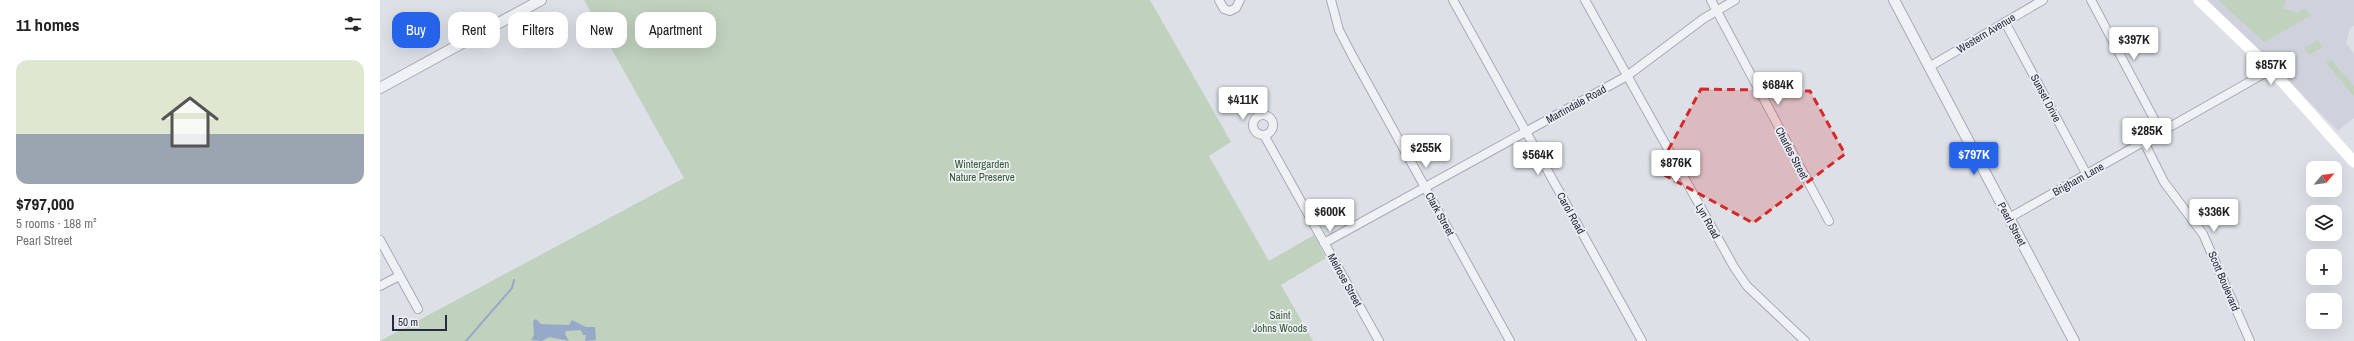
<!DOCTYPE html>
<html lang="en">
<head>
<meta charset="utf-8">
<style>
	body { margin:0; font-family:"Archivo Narrow",sans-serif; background:#f2f2f2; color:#222; height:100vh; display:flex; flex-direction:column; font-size:15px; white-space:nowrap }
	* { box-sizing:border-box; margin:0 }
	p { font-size:13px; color:#767676 }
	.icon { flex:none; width:22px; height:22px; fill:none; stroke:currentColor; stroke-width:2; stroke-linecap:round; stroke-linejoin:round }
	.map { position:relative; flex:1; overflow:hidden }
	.drawer { display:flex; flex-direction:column; background:#fff; width:380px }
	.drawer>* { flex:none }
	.guide { position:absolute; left:12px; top:12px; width:380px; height:36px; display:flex; gap:8px }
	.needle { width:26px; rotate:61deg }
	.fabs { position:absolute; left:1926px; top:161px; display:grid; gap:8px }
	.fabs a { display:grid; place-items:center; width:36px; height:36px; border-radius:8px; background:#fff; box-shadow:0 4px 16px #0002; font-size:20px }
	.scale { position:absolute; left:12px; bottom:10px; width:55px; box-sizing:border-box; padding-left:4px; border:2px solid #262c3d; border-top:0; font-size:11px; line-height:14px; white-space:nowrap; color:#262c3d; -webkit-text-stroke:3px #eceff5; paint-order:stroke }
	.price { position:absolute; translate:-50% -34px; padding:0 9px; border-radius:4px; background:#fff; color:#222; font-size:13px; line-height:26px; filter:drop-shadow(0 1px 2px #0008) }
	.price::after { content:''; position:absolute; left:50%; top:24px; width:12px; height:9px; margin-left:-6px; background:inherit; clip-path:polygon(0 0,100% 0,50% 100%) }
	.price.on { background:#2563eb; color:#fff }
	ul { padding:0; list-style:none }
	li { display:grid; align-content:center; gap:8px; height:212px; padding:0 16px }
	li span { display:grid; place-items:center; height:124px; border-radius:12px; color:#555 }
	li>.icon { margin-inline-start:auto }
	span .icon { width:72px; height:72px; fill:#fffc; stroke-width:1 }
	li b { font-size:17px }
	h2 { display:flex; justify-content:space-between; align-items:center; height:48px; padding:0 16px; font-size:17px }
	.tag { padding:0 14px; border-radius:12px; background:#fff; box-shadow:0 4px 16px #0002; font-size:14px; line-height:36px }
	.tag.on { background:#2563eb; color:#fff }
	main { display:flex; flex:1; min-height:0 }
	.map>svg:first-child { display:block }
	.built { fill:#cfd2dc }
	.green { fill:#c0d1be }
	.water { fill:#97a9c8 }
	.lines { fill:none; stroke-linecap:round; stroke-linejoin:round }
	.stream { stroke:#97a9c8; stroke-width:2 }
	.minor-casing { stroke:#a6aab4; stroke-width:10 }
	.tertiary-casing { stroke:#a6aab4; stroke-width:12 }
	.minor { stroke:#eff1f5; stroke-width:8 }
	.tertiary { stroke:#eff1f5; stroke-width:10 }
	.secondary { stroke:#fff; stroke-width:11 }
	.marked { fill:#d62828; fill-opacity:0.2; stroke:#d62828; stroke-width:3; stroke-dasharray:8 5; stroke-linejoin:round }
	.labels { text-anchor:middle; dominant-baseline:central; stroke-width:3.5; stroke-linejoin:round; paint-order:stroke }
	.street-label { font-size:11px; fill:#262c3d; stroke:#eceff5 }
	.park-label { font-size:11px; fill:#375933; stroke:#eceff5 }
</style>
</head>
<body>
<main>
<section class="drawer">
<h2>11 homes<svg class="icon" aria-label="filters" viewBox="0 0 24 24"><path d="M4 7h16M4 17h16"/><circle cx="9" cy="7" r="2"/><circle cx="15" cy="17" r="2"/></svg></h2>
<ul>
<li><span style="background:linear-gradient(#dfe7d0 60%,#9aa5b1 0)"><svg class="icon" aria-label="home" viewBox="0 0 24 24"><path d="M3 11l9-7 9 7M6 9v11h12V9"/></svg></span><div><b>$797,000</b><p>5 rooms · 188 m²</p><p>Pearl Street</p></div></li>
</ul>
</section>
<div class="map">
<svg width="1974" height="341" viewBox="0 0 1974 341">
	<rect width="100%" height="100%" fill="#dde0e7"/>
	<!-- built -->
	<path class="built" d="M1825,0H1974V26L1970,28L1966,43L1974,53V118L1958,131L1878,49Z"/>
	<!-- green -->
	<g class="green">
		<path d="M204,0H770L851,142L829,156L889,261L934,235L946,258L901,285L933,341H0L304,178Z"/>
		<path d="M1838,0H1906L1903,8L1917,13L1925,8L1930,16L1884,42Z"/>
		<path d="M1938,40L1942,47L1929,55L1924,48Z"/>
		<path d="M1951,60L1974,86V96L1946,63Z"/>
	</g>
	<!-- water -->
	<path class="water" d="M156,319L161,324L189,325L192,320L206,327H215L216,340L205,341L206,335H203L201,330L186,331L185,334L189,341L169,337L162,341L151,340L154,335L153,321Z"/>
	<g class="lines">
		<!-- stream -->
		<path class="stream" d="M86,341L132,288L134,280"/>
		<!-- minor casing -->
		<g class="minor-casing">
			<g id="minor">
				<path d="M839,0L844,9L850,11L856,8L860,0"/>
				<path d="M951,0L959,30L973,57L1130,341"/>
				<path d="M1073,0L1262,341"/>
				<path d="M1205,0L1354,267L1367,286L1425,341"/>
				<path d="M1331,0L1449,221"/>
				<path d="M1711,0L1781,132"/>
				<path d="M1625,22L1707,175"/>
				<path d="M1549,67L1663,0"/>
				<circle cx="883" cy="125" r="10"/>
				<path d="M884,135L999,341"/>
				<path d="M1764,142L1784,182L1823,234L1870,341"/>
				<path d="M1629,218L1885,73L1890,68"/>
				<path d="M0,240L38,309"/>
				<path d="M944,243L1247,76L1323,19L1355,0"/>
				<path d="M0,286L19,276"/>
			</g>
		</g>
		<!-- tertiary casing -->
		<g class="tertiary-casing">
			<g id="tertiary">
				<path d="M1514,0L1694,341"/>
				<path d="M0,88L161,0"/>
			</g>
		</g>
		<!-- minor -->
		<use href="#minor" class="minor"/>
		<!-- tertiary -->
		<use href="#tertiary" class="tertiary"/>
		<!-- secondary -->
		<path class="secondary" d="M1819,0L1890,68L1974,162"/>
	</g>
	<!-- marked area -->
	<path class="marked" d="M1321,89L1430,91L1465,154L1373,223L1277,171Z"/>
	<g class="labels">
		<!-- street labels -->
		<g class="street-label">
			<text transform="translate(1606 33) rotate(-31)">Western Avenue</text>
			<text transform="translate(1666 98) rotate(62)">Sunset Drive</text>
			<text transform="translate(1196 104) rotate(-29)">Martindale Road</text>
			<text transform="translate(1412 153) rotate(62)">Charles Street</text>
			<text transform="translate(1698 179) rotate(-29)">Brigham Lane</text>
			<text transform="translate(1191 213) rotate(61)">Carol Road</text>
			<text transform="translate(1060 214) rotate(61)">Clark Street</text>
			<text transform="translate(1328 221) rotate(61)">Lyn Road</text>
			<text transform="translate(1632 224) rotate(62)">Pearl Street</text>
			<text transform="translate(965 280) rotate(61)">Melrose Street</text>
			<text transform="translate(1844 281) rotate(67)">Scott Boulevard</text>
		</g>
		<!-- park labels -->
		<g class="park-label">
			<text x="602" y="164">Wintergarden<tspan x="602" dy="13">Nature Preserve</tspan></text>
			<text x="900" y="315">Saint<tspan x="900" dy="13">Johns Woods</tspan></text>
		</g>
	</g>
</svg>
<div class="fabs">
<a><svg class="needle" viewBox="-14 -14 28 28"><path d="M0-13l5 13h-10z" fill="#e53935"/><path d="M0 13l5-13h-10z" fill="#767676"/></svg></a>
<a><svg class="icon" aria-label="layers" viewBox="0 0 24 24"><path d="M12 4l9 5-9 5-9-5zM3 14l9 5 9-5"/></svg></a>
<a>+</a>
<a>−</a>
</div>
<div class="scale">50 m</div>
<b class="price" style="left:1754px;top:61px">$397K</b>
<b class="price" style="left:1891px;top:86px">$857K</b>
<b class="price" style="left:1398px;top:106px">$684K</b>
<b class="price" style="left:863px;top:121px">$411K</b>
<b class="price" style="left:1767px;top:152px">$285K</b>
<b class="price" style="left:1046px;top:169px">$255K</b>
<b class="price" style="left:1158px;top:176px">$564K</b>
<b class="price on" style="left:1594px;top:176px">$797K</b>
<b class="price" style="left:1296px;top:184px">$876K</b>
<b class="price" style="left:950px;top:233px">$600K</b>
<b class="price" style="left:1834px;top:233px">$336K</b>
<div class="guide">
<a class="tag on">Buy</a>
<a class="tag">Rent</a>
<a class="tag">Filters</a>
<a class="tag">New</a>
<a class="tag">Apartment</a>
</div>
</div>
</main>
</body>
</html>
